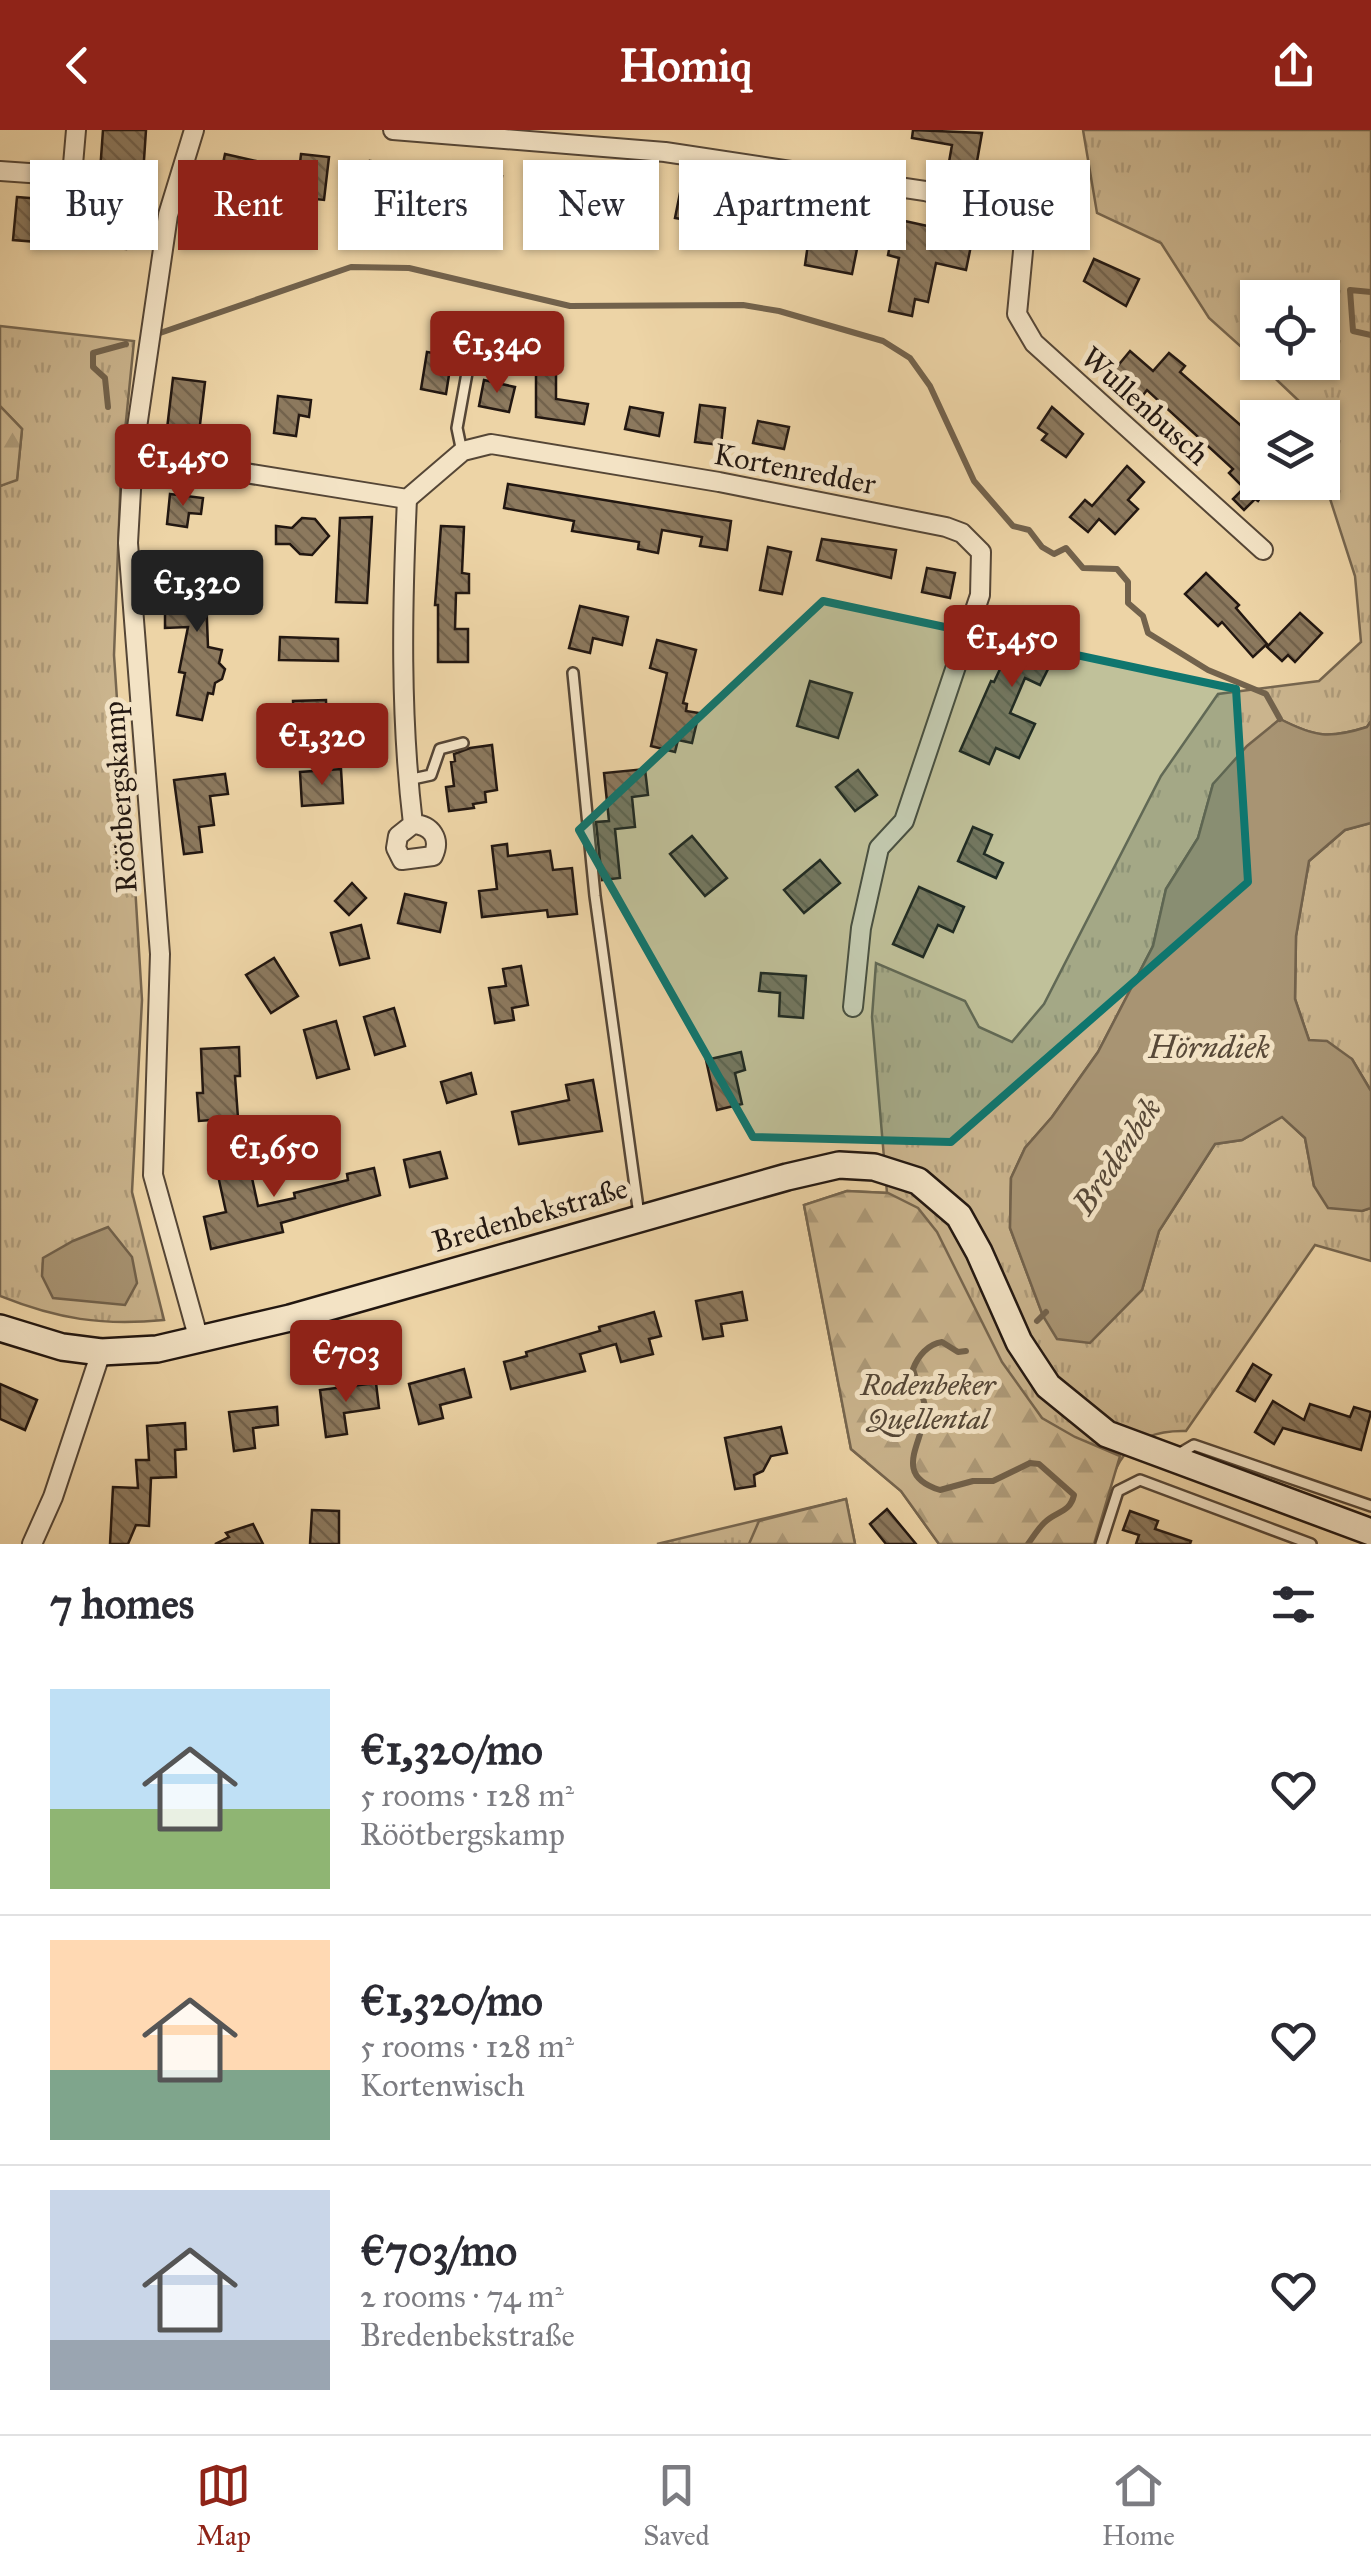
<!DOCTYPE html>
<html lang="en">
<head>
<meta charset="utf-8">
<style>
	body { margin:0; font-family:"IM FELL Great Primer",serif; background:#f7f7f7; color:#2b2b33; height:100vh; display:flex; flex-direction:column; font-size:38px; white-space:nowrap }
	* { box-sizing:border-box; margin:0 }
	p { font-size:32px; color:#7c7c81 }
	.icon { flex:none; width:55px; height:55px; fill:none; stroke:currentColor; stroke-width:2; stroke-linecap:round; stroke-linejoin:round }
	.map { position:relative; height:1414px; overflow:hidden }
	.side { display:flex; flex-direction:column; background:#fff; flex:1 }
	.side>* { flex:none }
	.banner { position:absolute; left:30px; top:30px; width:1312px; height:90px; display:flex; gap:20px }
	.fabs { position:absolute; left:1240px; top:150px; display:grid; gap:20px }
	.fabs a { display:grid; place-items:center; width:100px; height:100px; border-radius:0px; background:#fff; box-shadow:0 2px 8px #0004; font-size:50px }
	.price { position:absolute; translate:-50% -85px; padding:0 22px; border-radius:10px; background:#8f2418; color:#fff; font-size:32px; line-height:65px; filter:drop-shadow(0 2px 5px #0008) }
	.price::after { content:''; position:absolute; left:50%; top:60px; width:30px; height:22px; margin-left:-15px; background:inherit; clip-path:polygon(0 0,100% 0,50% 100%) }
	.price.active { background:#222; color:#fff }
	ul { padding:0; list-style:none }
	li { display:flex; align-items:center; gap:30px; height:250px; padding:0 50px }
	li+li { border-top:2px solid #e1e1e2 }
	li span { display:grid; place-items:center; flex:none; width:280px; height:200px; border-radius:0px; color:#555 }
	li>.icon { margin-inline-start:auto }
	span .icon { width:120px; height:120px; fill:#fffc; stroke-width:1 }
	li b { font-size:42px }
	h2 { display:flex; justify-content:space-between; align-items:center; height:120px; padding:0 50px; font-size:42px }
	.chip { padding:0 35px; border-radius:0px; background:#fff; box-shadow:0 2px 8px #0004; font-size:35px; line-height:90px }
	.chip.active { background:#8f2418; color:#fff }
	header { display:flex; justify-content:space-between; align-items:center; height:130px; padding:0 50px; background:#8f2418; color:#fff; font-size:45px; font-weight:800 }
	.menu { display:flex; justify-content:space-around; align-items:center; height:140px; border-top:2px solid #e1e1e2; background:#fff; font-size:28px; color:#7c7c81 }
	.menu a { display:grid; justify-items:center; gap:5px }
	.menu .active { color:#8f2418 }
	.map>svg:first-child { display:block }
	.grass { fill:url(#grass-tufts); stroke:#76664f; stroke-width:2.5 }
	.forest { fill:url(#forest-firs); stroke:#76664f; stroke-width:2.5 }
	.water { fill:#a89473; stroke:#72624c; stroke-width:2.5 }
	.lines { fill:none; stroke-linecap:round; stroke-linejoin:round }
	.stream { stroke:#72624c; stroke-width:6 }
	.building { fill:url(#building-back-hatch); stroke:#221711; stroke-width:2.5 }
	.lane-casing { stroke:#554636; stroke-width:14 }
	.street-casing { stroke:#554636; stroke-width:22 }
	.secondary-casing { stroke:#221711; stroke-width:30 }
	.lane { stroke:#f3e3c5; stroke-width:9 }
	.street { stroke:#f3e3c5; stroke-width:18 }
	.secondary { stroke:#f3e3c5; stroke-width:25 }
	.marked { fill:#0f766e; fill-opacity:0.2; stroke:#0f766e; stroke-width:8; stroke-linejoin:round }
	.labels { text-anchor:middle; dominant-baseline:central; stroke-width:10; stroke-linejoin:round; paint-order:stroke }
	.street-label { font-size:30px; fill:#221711; stroke:#f3e3c5 }
	.park-label { font-size:30px; font-style:italic; fill:#544636; stroke:#f3e3c5 }
	.water-label { font-size:32px; font-style:italic; fill:#584938; stroke:#f3e3c5 }
</style>
</head>
<body>
<header><svg class="icon" aria-label="back" viewBox="0 0 24 24"><path d="M15 5l-7 7 7 7"/></svg>Homiq<svg class="icon" aria-label="share" viewBox="0 0 24 24"><path d="M12 15V3M7 8l5-5 5 5M5 13v7h14v-7"/></svg></header>
<div class="map">
<svg width="1371" height="1414" viewBox="0 0 1371 1414">
	<defs>
		<pattern id="grass-tufts" width="24" height="20" patternUnits="userSpaceOnUse" patternTransform="scale(2.5)"><rect width="24" height="20" fill="#cab48d"/><path d="M3 7l-1-3M5 7V3M7 7l1-3M15 17l-1-3M17 17v-4M19 17l1-3" fill="none" stroke="#ad9a79"/></pattern>
		<pattern id="forest-firs" width="22" height="20" patternUnits="userSpaceOnUse" patternTransform="scale(2.5)"><rect width="22" height="20" fill="#cab48d"/><path d="M5 1l3.5 6h-7zM16 11l3.5 6h-7z" fill="#ad9a79"/></pattern>
		<pattern id="building-back-hatch" width="6" height="6" patternUnits="userSpaceOnUse" patternTransform="scale(2.5)"><rect width="6" height="6" fill="#8c795e"/><path d="M-1 5l2 2M0 0l6 6M5-1l2 2" fill="none" stroke="#72624c"/></pattern>
	</defs>
	<rect width="100%" height="100%" fill="#edd4a6"/>
	<filter id="stains"><feTurbulence type="fractalNoise" baseFrequency=".002" numOctaves="4"/><feColorMatrix values="0 0 0 0 .2 0 0 0 0 .09 0 0 0 0 .02 0 0 0 .5 -.17"/></filter>
	<radialGradient id="worn" r=".72"><stop offset=".6" stop-color="#630" stop-opacity="0"/><stop offset="1" stop-color="#630" stop-opacity=".3"/></radialGradient>
	<!-- grass -->
	<g class="grass">
		<path d="M1083,0H1371V591L1367,597C1329,609 1315,607 1280,589L1213,654L1198,708L1166,759L1153,816L1098,922L1052,987L1025,1018L1011,1048L1010,1098L1043,1186L1142,1160L1159,1101L1215,1014L1242,1010L1282,986L1305,1008L1314,1056L1362,1081L1371,1078V1131L1315,1115L1186,1301C1110,1299 1111,1356 1094,1414H939L901,1361L851,1319L804,1075L847,1061L887,1063L872,887L876,833L965,871L979,897L1012,912L1044,874L1161,646L1218,564L1319,551L1361,512L1355,446L1323,347L1322,288L1304,287L1299,271L1258,232H1322V168H1258V232L1209,188L1161,113L1097,83Z"/>
		<path d="M0,196L134,211L121,341L114,525L121,629L134,739L142,870L132,1062L164,1190C102,1196 57,1189 0,1166V356L17,349L22,299L0,276Z"/>
		<path d="M1371,693V961L1352,929L1309,910L1295,869L1296,806L1309,731L1345,700Z"/>
		<path d="M846,1369L855,1414H657Z"/>
	</g>
	<!-- forest -->
	<g class="forest">
		<path d="M0,276L22,299L17,350L0,356Z"/>
		<path d="M847,1061L888,1063L918,1078L937,1102L1002,1232L1042,1288L1075,1307L1120,1326L1094,1414H939L901,1361L851,1319L804,1075Z"/>
		<path d="M846,1369L855,1414H749L759,1391Z"/>
	</g>
	<!-- water -->
	<g class="water">
		<path d="M1280,589C1315,607 1329,609 1367,597L1371,591V693L1345,700L1309,731L1296,806L1295,869L1309,910L1327,911L1352,929L1371,961V1078L1362,1081L1328,1078L1314,1056L1305,1008L1282,987L1242,1010L1215,1014L1159,1101L1142,1160L1090,1213L1057,1209L1043,1186L1010,1098L1011,1048L1025,1018L1052,987L1098,922L1153,816L1166,759L1198,708L1213,654L1247,616Z"/>
		<path d="M108,1097L132,1127L137,1153L125,1175L53,1168L42,1146L43,1128L73,1111Z"/>
	</g>
	<g class="lines">
		<!-- stream -->
		<g class="stream">
			<path d="M1371,162L1350,160L1353,201L1371,205"/>
			<path d="M160,203L351,137L409,138L570,176L743,175L779,181L883,211L910,228L930,256L974,351L1013,396L1029,400L1042,417L1054,424L1066,418L1083,438L1117,439L1128,452V473L1143,486L1148,503L1208,540L1266,564L1280,589"/>
			<path d="M108,277L105,248L93,237V223L126,214"/>
			<path d="M1037,1191L1046,1182"/>
			<path d="M966,1221L958,1222L942,1212C928,1214 918,1226 913,1239C916,1252 924,1264 925,1278C926,1311 889,1344 940,1360L973,1351H993L1030,1333L1039,1334L1074,1365C1070,1383 1056,1381 1044,1393C1038,1399 1033,1407 1028,1414"/>
		</g>
	</g>
	<!-- building -->
	<g class="building">
		<path d="M103,0H146L143,45L100,42Z"/>
		<path d="M913,0L982,3L976,37L949,32L952,15L912,8Z"/>
		<path d="M225,24L256,31L249,67L243,66L232,116L199,108L204,83L212,85Z"/>
		<path d="M301,24L329,27L324,70L296,67Z"/>
		<path d="M370,31L398,34L396,50L387,49L384,78L365,76Z"/>
		<path d="M461,42L502,46L500,63L488,62L486,83L457,80Z"/>
		<path d="M566,42L585,44L584,56L640,62L638,84L573,75L572,87L549,84L548,96L529,94L533,60L563,63Z"/>
		<path d="M680,63L726,72L722,96L675,88Z"/>
		<path d="M17,67L129,76L126,119L13,110Z"/>
		<path d="M864,71L884,75L882,86L973,106L966,140L936,133L928,172L915,169L912,186L889,181L899,128L888,125L892,104L859,97Z"/>
		<path d="M757,74L791,81L786,105L753,99Z"/>
		<path d="M810,100L859,109L852,144L805,135Z"/>
		<path d="M1094,129L1139,149L1126,176L1084,151Z"/>
		<path d="M1130,221L1153,241L1169,223L1185,236L1180,242L1245,299L1258,315V352H1271L1258,371L1255,369L1244,380L1233,369L1244,358L1229,343L1233,339L1147,260L1140,269L1111,244Z"/>
		<path d="M427,222L452,226L446,264L421,259Z"/>
		<path d="M536,242H556V269L588,274L584,294L536,287Z"/>
		<path d="M173,248L205,252L199,303L167,299Z"/>
		<path d="M484,250L515,257L509,282L479,276Z"/>
		<path d="M278,266L311,270L309,287L299,285L296,306L274,303Z"/>
		<path d="M700,275L725,278L721,315L695,312Z"/>
		<path d="M630,277L663,283L659,306L625,299Z"/>
		<path d="M1052,277L1083,304L1066,327L1042,310L1047,304L1038,298Z"/>
		<path d="M758,291L789,297L784,319L753,313Z"/>
		<path d="M1127,336L1144,352L1128,370L1138,379L1115,404L1099,389L1088,402L1070,387L1085,370L1092,376Z"/>
		<path d="M508,354L731,391L727,420L700,416L702,407L662,400L658,423L638,419L639,412L572,401L574,391L504,378Z"/>
		<path d="M170,364L203,368L201,384L189,383L187,397L167,394Z"/>
		<path d="M372,387L367,473L336,472L340,388Z"/>
		<path d="M302,388L315,389L329,406L312,425L300,424L290,414H276V396L292,398Z"/>
		<path d="M441,396L464,397L462,443L469,444V463H456L455,499H468V532H438V475H435Z"/>
		<path d="M822,409L896,420L891,448L817,430Z"/>
		<path d="M768,417L791,422L782,464L760,460Z"/>
		<path d="M222,423L223,465H206L208,517L222,520L219,533L225,539L222,549L215,553L213,564L208,563L202,590L177,585L185,543L179,542L188,497L165,498V471L175,470V446L204,445L203,424Z"/>
		<path d="M927,438L955,443L950,468L922,462Z"/>
		<path d="M1206,443L1239,475L1236,478L1267,514L1253,527L1222,492L1218,496L1185,464Z"/>
		<path d="M580,476L628,487L622,515L593,508L590,523L569,518Z"/>
		<path d="M1016,481L1065,505L1040,555L1025,548L1010,583L1035,594L1019,628L996,618L989,634L960,621L991,551L994,552L1014,509L1004,504Z"/>
		<path d="M1300,483L1322,503L1295,532L1288,525L1282,531L1267,517Z"/>
		<path d="M280,507L338,509V531L279,530Z"/>
		<path d="M657,510L696,520L683,573L687,574L686,581L699,583L692,613L678,610L675,622L651,616L667,543L650,538Z"/>
		<path d="M810,551L852,563L838,608L797,596Z"/>
		<path d="M326,570L327,614H295L293,571Z"/>
		<path d="M492,615L497,660L485,662L486,672L473,674L474,678L449,681L446,657L454,656L451,632L455,631L454,624L470,618Z"/>
		<path d="M341,639L343,673L302,676L300,642Z"/>
		<path d="M645,639L648,665L632,667L635,697L615,699L620,748L602,750L596,692L609,691L604,643Z"/>
		<path d="M858,640L877,665L855,681L836,657Z"/>
		<path d="M225,644L228,664L210,666L214,695L199,697L202,722L184,724L174,650Z"/>
		<path d="M973,697L992,705L984,724L1003,733L996,748L958,731Z"/>
		<path d="M692,706L727,748L705,766L670,724Z"/>
		<path d="M507,714L508,726L550,721L553,740L572,738L577,784L548,787L547,780L482,787L479,761L497,759L492,716Z"/>
		<path d="M820,730L840,753L804,783L784,760Z"/>
		<path d="M352,753L366,768L349,785L335,771Z"/>
		<path d="M919,757L964,777L953,802L938,795L923,827L893,814Z"/>
		<path d="M405,764L446,773L440,802L398,793Z"/>
		<path d="M361,795L369,828L340,835L331,803Z"/>
		<path d="M274,828L298,866L271,883L246,845Z"/>
		<path d="M521,836L528,875L512,878L514,890L495,893L489,858L506,856L503,839Z"/>
		<path d="M761,843L806,846L803,888L779,886L780,863L759,861Z"/>
		<path d="M394,878L405,916L375,925L364,887Z"/>
		<path d="M336,891L349,939L317,948L304,900Z"/>
		<path d="M239,917L240,946H235L238,988L199,991L197,963H203L201,919Z"/>
		<path d="M741,922L745,940L735,943L742,974L717,980L706,930Z"/>
		<path d="M471,943L476,964L447,973L441,952Z"/>
		<path d="M593,950L602,1001L519,1014L512,982L569,970L566,955Z"/>
		<path d="M257,1012L261,1031L249,1034L258,1076L295,1068L294,1063L348,1050L347,1044L374,1038L380,1065L281,1093L283,1102L211,1119L204,1087L226,1082L217,1041L226,1039L222,1020Z"/>
		<path d="M440,1022L447,1048L410,1057L404,1030Z"/>
		<path d="M742,1162L747,1190L721,1194L723,1206L703,1209L696,1171Z"/>
		<path d="M654,1182L661,1206L649,1209L653,1224L621,1232L616,1214L580,1224L585,1241L511,1259L504,1232L527,1226L526,1222L600,1201L599,1197Z"/>
		<path d="M1253,1234L1271,1245L1255,1271L1237,1261Z"/>
		<path d="M464,1239L471,1267L440,1275L443,1288L419,1294L409,1254Z"/>
		<path d="M376,1253L379,1278L344,1283L347,1304L326,1307L320,1260Z"/>
		<path d="M0,1254L37,1270L25,1300L0,1289Z"/>
		<path d="M1273,1271L1304,1290L1310,1274L1350,1287L1354,1277L1371,1282L1361,1320L1283,1298L1274,1314L1255,1302Z"/>
		<path d="M277,1277L278,1295L253,1298L255,1318L234,1321L229,1282Z"/>
		<path d="M185,1293L186,1319L175,1320L176,1347L151,1348L149,1396L136,1395L128,1414H110L113,1357L138,1358L136,1330H149L147,1296Z"/>
		<path d="M781,1297L787,1323L771,1326L763,1341L754,1345L755,1356L735,1359L725,1308Z"/>
		<path d="M887,1379L916,1414H886L870,1394Z"/>
		<path d="M312,1380L339,1381V1414H310Z"/>
		<path d="M1130,1381L1158,1391L1155,1399L1191,1411L1190,1414H1136L1139,1405L1123,1400Z"/>
		<path d="M253,1394L263,1414H215L229,1407L226,1403Z"/>
	</g>
	<g class="lines">
		<!-- lane casing -->
		<g class="lane-casing">
			<g id="lane">
				<path d="M1026,90L1055,87"/>
				<path d="M462,322L457,298L467,243"/>
				<path d="M573,543L595,766L639,1085"/>
				<path d="M408,650L431,645L440,619L463,613"/>
				<path d="M1177,1325L1194,1315L1371,1376"/>
				<path d="M1101,1414L1118,1361L1140,1350L1311,1414"/>
			</g>
		</g>
		<!-- street casing -->
		<g class="street-casing">
			<g id="street">
				<path d="M194,0L168,85L133,325L128,413L160,824L153,1045L199,1210"/>
				<path d="M393,0L665,22L925,61L1026,90L1017,184L1034,213L1263,420"/>
				<path d="M0,41L72,46L76,0"/>
				<path d="M133,325L407,369L463,321L491,314L719,352L946,397L962,403L981,422L980,465L904,691L879,718L861,798L853,877"/>
				<path d="M407,369C402,478 400,585 413,694L398,706L396,718L402,730L433,726C441,709 432,695 413,694"/>
				<path d="M32,1414L53,1367L101,1222"/>
			</g>
		</g>
		<!-- secondary casing -->
		<g class="secondary-casing">
			<path id="secondary" d="M0,1198L62,1217L101,1222L157,1219L290,1188L787,1047L839,1035L874,1037L918,1051L959,1086L979,1122L1019,1212L1048,1256L1107,1304L1371,1402"/>
		</g>
		<!-- lane -->
		<use href="#lane" class="lane"/>
		<!-- street -->
		<use href="#street" class="street"/>
		<!-- secondary -->
		<use href="#secondary" class="secondary"/>
	</g>
	<!-- marked area -->
	<path class="marked" d="M823,471L1236,559L1248,752L951,1012L753,1007L579,700Z"/>
	<g class="labels">
		<!-- street labels -->
		<g class="street-label">
			<text transform="translate(1145 276) rotate(42)">Wullenbusch</text>
			<text transform="translate(795 339) rotate(11)">Kortenredder</text>
			<text transform="translate(120 667) rotate(-94)">Röötbergskamp</text>
			<text transform="translate(530 1085) rotate(-16)">Bredenbekstraße</text>
		</g>
		<!-- park labels -->
		<g class="park-label">
			<text x="928" y="1255">Rodenbeker<tspan x="928" dy="34">Quellental</tspan></text>
		</g>
		<!-- water labels -->
		<g class="water-label">
			<text x="1209" y="917">Hörndiek</text>
			<text transform="translate(1117 1026) rotate(-56)">Bredenbek</text>
		</g>
	</g>
	<rect width="100%" height="100%" filter="url(#stains)"/>
	<rect width="100%" height="100%" fill="url(#worn)"/>
</svg>
<div class="fabs">
<a><svg class="icon" aria-label="locate" viewBox="0 0 24 24"><circle cx="12" cy="12" r="6"/><path d="M12 2v4M12 18v4M2 12h4M18 12h4"/></svg></a>
<a><svg class="icon" aria-label="layers" viewBox="0 0 24 24"><path d="M12 4l9 5-9 5-9-5zM3 14l9 5 9-5"/></svg></a>
</div>
<b class="price" style="left:497px;top:266px">€1,340</b>
<b class="price" style="left:183px;top:379px">€1,450</b>
<b class="price active" style="left:197px;top:505px">€1,320</b>
<b class="price" style="left:1012px;top:560px">€1,450</b>
<b class="price" style="left:322px;top:658px">€1,320</b>
<b class="price" style="left:274px;top:1070px">€1,650</b>
<b class="price" style="left:346px;top:1275px">€703</b>
<div class="banner">
<a class="chip">Buy</a>
<a class="chip active">Rent</a>
<a class="chip">Filters</a>
<a class="chip">New</a>
<a class="chip">Apartment</a>
<a class="chip">House</a>
</div>
</div>
<section class="side">
<h2>7 homes<svg class="icon" aria-label="filters" viewBox="0 0 24 24"><path d="M4 7h16M4 17h16"/><circle cx="9" cy="7" r="2"/><circle cx="15" cy="17" r="2"/></svg></h2>
<ul>
<li><span style="background:linear-gradient(#bfe0f5 60%,#8fb573 0)"><svg class="icon" aria-label="home" viewBox="0 0 24 24"><path d="M3 11l9-7 9 7M6 9v11h12V9"/></svg></span><div><b>€1,320/mo</b><p>5 rooms · 128 m²</p><p>Röötbergskamp</p></div><svg class="icon" aria-label="heart" viewBox="0 0 24 24"><path d="M12 20l-8-8c-3-5 5-10 8-4 3-6 11-1 8 4z"/></svg></li>
<li><span style="background:linear-gradient(#ffd9b3 65%,#7fa58c 0)"><svg class="icon" aria-label="home" viewBox="0 0 24 24"><path d="M3 11l9-7 9 7M6 9v11h12V9"/></svg></span><div><b>€1,320/mo</b><p>5 rooms · 128 m²</p><p>Kortenwisch</p></div><svg class="icon" aria-label="heart" viewBox="0 0 24 24"><path d="M12 20l-8-8c-3-5 5-10 8-4 3-6 11-1 8 4z"/></svg></li>
<li><span style="background:linear-gradient(#c9d6e8 75%,#9aa5b1 0)"><svg class="icon" aria-label="home" viewBox="0 0 24 24"><path d="M3 11l9-7 9 7M6 9v11h12V9"/></svg></span><div><b>€703/mo</b><p>2 rooms · 74 m²</p><p>Bredenbekstraße</p></div><svg class="icon" aria-label="heart" viewBox="0 0 24 24"><path d="M12 20l-8-8c-3-5 5-10 8-4 3-6 11-1 8 4z"/></svg></li>
</ul>
</section>
<nav class="menu">
<a class="active"><svg class="icon" aria-label="map" viewBox="0 0 24 24"><path d="M3 6l6-2 6 2 6-2v14l-6 2-6-2-6 2zM9 4v14M15 6v14"/></svg>Map</a>
<a><svg class="icon" aria-label="saved" viewBox="0 0 24 24"><path d="M7 4h10v16l-5-4-5 4z"/></svg>Saved</a>
<a><svg class="icon" aria-label="home" viewBox="0 0 24 24"><path d="M3 11l9-7 9 7M6 9v11h12V9"/></svg>Home</a>
</nav>
</body>
</html>
